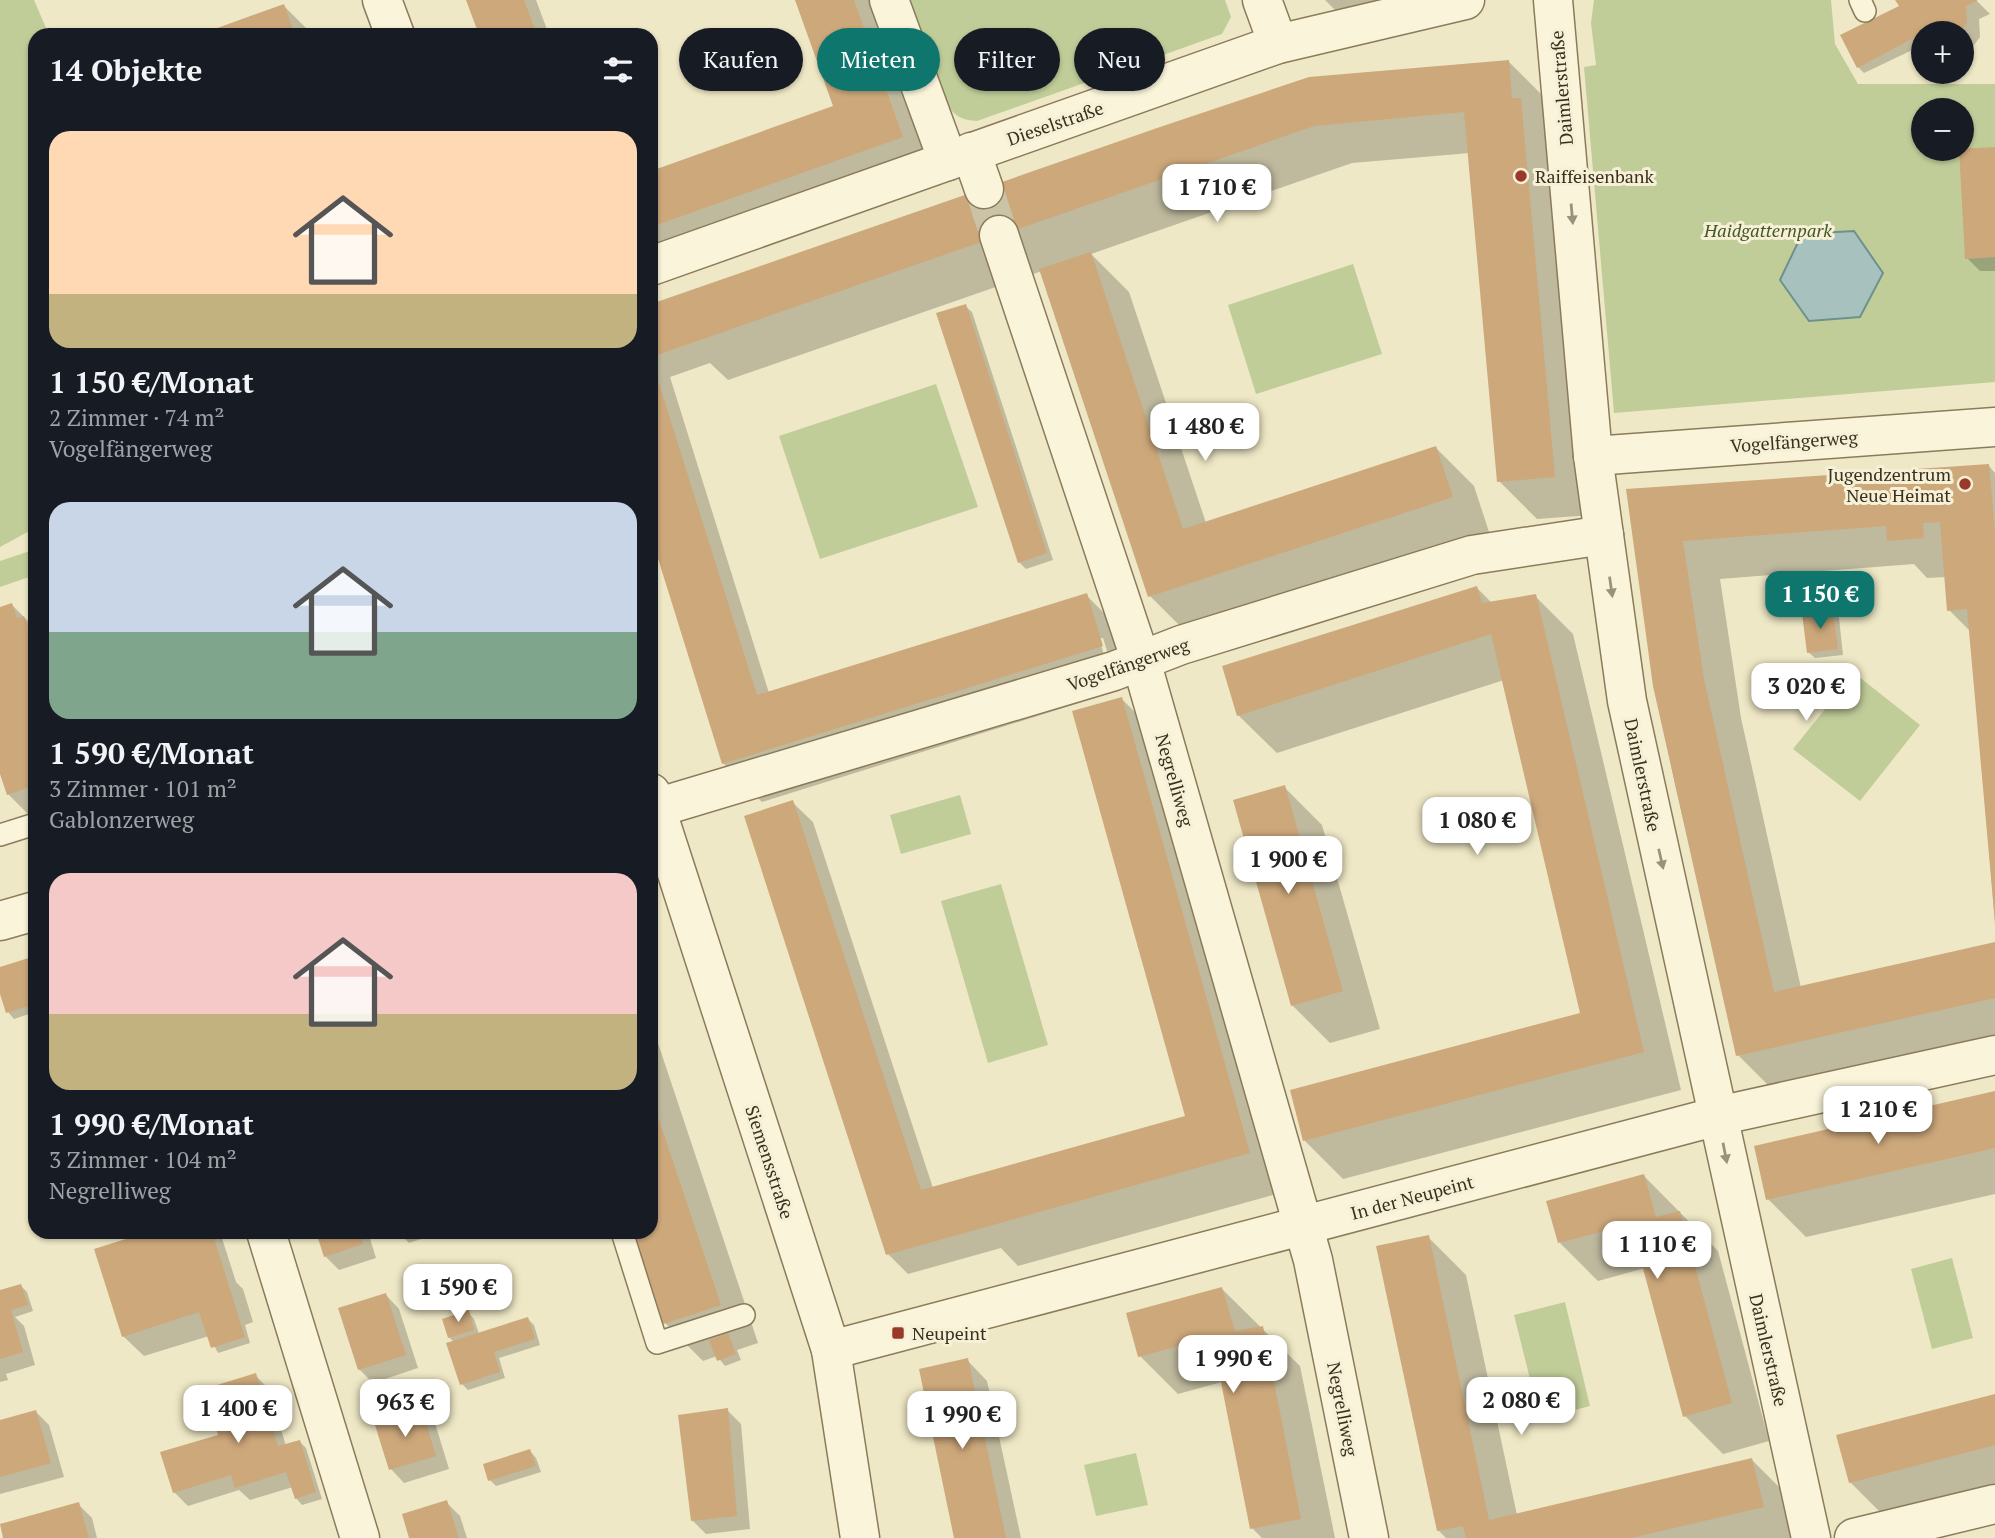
<!DOCTYPE html>
<html lang="de">
<head>
<meta charset="utf-8">
<style>
	body { margin:0; font-family:"PT Serif",serif; background:#242831; color:#f1f3f6; height:100vh; display:flex; flex-direction:column; font-size:26px; white-space:nowrap }
	* { box-sizing:border-box; margin:0 }
	p { font-size:23px; color:#9ea1a6 }
	.icon { flex:none; width:38px; height:38px; fill:none; stroke:currentColor; stroke-width:2; stroke-linecap:round; stroke-linejoin:round }
	.map { position:relative; flex:1; overflow:hidden }
	.sheet { position:absolute; left:28px; top:28px; width:630px; height:1211px; display:flex; flex-direction:column; background:#171b24; border-radius:21px; box-shadow:0 2px 5px #0004 }
	.sheet>* { flex:none }
	.top-card { position:absolute; left:679px; top:28px; width:665px; height:63px; display:flex; gap:14px }
	.buttons { position:absolute; left:1911px; top:21px; display:grid; gap:14px }
	.buttons a { display:grid; place-items:center; width:63px; height:63px; border-radius:50%; background:#171b24; box-shadow:0 2px 5px #0004; font-size:35px }
	.price { position:absolute; translate:-50% -60px; padding:0 16px; border-radius:14px; background:#fff; color:#222; font-size:23px; line-height:46px; filter:drop-shadow(0 2px 4px #0008) }
	.price::after { content:''; position:absolute; left:50%; top:42px; width:21px; height:16px; margin-left:-10px; background:inherit; clip-path:polygon(0 0,100% 0,50% 100%) }
	.price.current { background:#0f766e; color:#fff }
	ul { padding:0; list-style:none }
	li { display:grid; align-content:center; gap:14px; height:371px; padding:0 21px }
	li span { display:grid; place-items:center; height:217px; border-radius:21px; color:#555 }
	li>.icon { margin-inline-start:auto }
	span .icon { width:126px; height:126px; fill:#fffc; stroke-width:1 }
	li b { font-size:30px }
	h2 { display:flex; justify-content:space-between; align-items:center; height:84px; padding:0 21px; font-size:30px }
	.tag { padding:0 24px; border-radius:32px; background:#171b24; box-shadow:0 2px 5px #0004; font-size:24px; line-height:63px }
	.tag.current { background:#0f766e; color:#fff }
	.map>svg:first-child { display:block }
	.green { fill:#c1cd99; fill-rule:evenodd }
	.water { fill:#a7c2be; stroke:#6e918d; stroke-width:2 }
	.shadow { fill:#0003; fill-rule:evenodd }
	.building { fill:#cda87b }
	.lines { fill:none; stroke-linecap:round; stroke-linejoin:round }
	.minor-tunnel { stroke:#cbc3a5; stroke-width:38; stroke-dasharray:38 19; stroke-linecap:butt }
	.service-casing { stroke:#8b7b5b; stroke-width:24 }
	.minor-casing { stroke:#8b7b5b; stroke-width:41 }
	.tertiary-casing { stroke:#8b7b5b; stroke-width:41 }
	.service { stroke:#f9f4da; stroke-width:21 }
	.minor { stroke:#f9f4da; stroke-width:38 }
	.tertiary { stroke:#f9f4da; stroke-width:38 }
	.oneway { fill:#9a927c }
	.poi-dot { fill:#9a382a; stroke:#f6f1d6; stroke-width:2.5 }
	.labels { text-anchor:middle; dominant-baseline:central; stroke-width:6; stroke-linejoin:round; paint-order:stroke }
	.street-label { font-size:18px; fill:#3b301f; stroke:#f6f1d6 }
	.poi-label { font-size:18px; fill:#3b301f; stroke:#f6f1d6; text-anchor:start }
	.park-label { font-size:18px; font-style:italic; fill:#445726; stroke:#f6f1d6 }
</style>
</head>
<body>
<div class="map">
<svg width="1995" height="1538" viewBox="0 0 1995 1538">
	<rect width="100%" height="100%" fill="#efe8c6"/>
	<!-- green -->
	<g class="green">
		<path d="M0,0H34L49,35H35V528L0,547Z"/>
		<path d="M910,0H1225L1231,17L1222,34L977,121C962,120 955,117 947,104Z"/>
		<path d="M1594,0H1831L1835,44L1858,84H1995V382L1614,413L1584,67L1596,65L1591,23ZM1923,110H1962V149H1923Z"/>
		<path d="M1353,264L1382,354L1256,394L1228,305Z"/>
		<path d="M936,384L978,507L820,559L779,436Z"/>
		<path d="M30,551L35,575L0,587V561Z"/>
		<path d="M1854,673L1920,725L1860,801L1793,749Z"/>
		<path d="M960,795L971,834L901,854L890,815Z"/>
		<path d="M1001,884L1048,1045L988,1063L941,901Z"/>
		<path d="M1952,1258L1973,1338L1932,1349L1911,1269Z"/>
		<path d="M1565,1302L1590,1406L1540,1419L1514,1315Z"/>
		<path d="M1136,1453L1148,1505L1096,1516L1084,1465Z"/>
	</g>
	<!-- water -->
	<path class="water" d="M1854,231L1883,273L1860,317L1809,321L1780,280L1802,234Z"/>
	<!-- shadow -->
	<g class="shadow">
		<path d="M468,0H536L549,35H481Z"/>
		<path d="M797,0H877L939,175L651,278V173L835,107Z"/>
		<path d="M1325,0H1391L1348,23Z"/>
		<path d="M1897,0H1976L1990,14L1979,19L1980,37L1971,49L1962,50V33H1923V45L1864,73L1858,67L1903,14Z"/>
		<path d="M284,6L313,35H203Z"/>
		<path d="M1509,62L1547,100L1592,515L1537,519L1499,481L1470,153L1352,163L1091,254L1129,292L1206,523L1436,448L1474,486L1490,535L1188,634L1150,596L1042,271L728,380L710,363L670,377L769,693L1086,595L1124,633L1140,684L762,802L724,764L651,535V306ZM1099,638H1103L1108,654L1104,655Z"/>
		<path d="M1995,149V271H1980L1967,258Z"/>
		<path d="M965,306L972,312L1053,560L1026,569L1019,562Z"/>
		<path d="M1989,466L1995,473V924L1971,632L1949,610L1946,577L1927,578L1914,564L1720,579L1741,718L1801,988L1995,943V1044L1776,1093L1738,1055L1675,784L1655,686L1628,491Z"/>
		<path d="M1477,588L1492,603L1535,596L1573,634L1681,1090L1343,1179L1305,1141L1292,1091L1582,1015L1504,680L1277,753L1238,715Z"/>
		<path d="M12,605L35,628V821L8,794L0,771V609Z"/>
		<path d="M1833,612L1839,618L1843,655L1815,658L1808,652Z"/>
		<path d="M1122,699L1160,738L1287,1191L1018,1266L1001,1248L908,1274L888,1254L792,802L813,822L933,1188L1187,1117Z"/>
		<path d="M1284,787L1322,825L1380,1029L1330,1043L1292,1005Z"/>
		<path d="M35,958V1012L14,1019L8,1012L0,988V969Z"/>
		<path d="M651,1022L758,1343L737,1350L741,1360L725,1366L717,1356L703,1361L665,1323L634,1232H651Z"/>
		<path d="M1995,1093V1194L1806,1237L1768,1199Z"/>
		<path d="M1644,1176L1718,1251L1769,1441L1723,1454L1685,1416L1645,1268L1598,1281L1560,1243Z"/>
		<path d="M154,1232H220L236,1282L243,1289L253,1322L245,1325L250,1343L218,1353L209,1336L144,1356L123,1336Z"/>
		<path d="M318,1232H368L376,1258L339,1270L325,1256Z"/>
		<path d="M398,1232H442L409,1243Z"/>
		<path d="M1428,1237L1466,1275L1517,1515L1752,1460L1790,1498L1799,1538H1446L1438,1530Z"/>
		<path d="M21,1286L27,1292L33,1311L15,1317L24,1326L35,1365L6,1374L8,1380L0,1382V1292Z"/>
		<path d="M1222,1289L1300,1366L1335,1538H1262L1252,1528L1222,1382L1178,1394L1140,1356Z"/>
		<path d="M386,1295L399,1309L418,1368L373,1383L359,1369Z"/>
		<path d="M468,1312L474,1319L479,1334L528,1319L534,1325L540,1345L499,1358L505,1378L468,1390L462,1384L454,1342L449,1337Z"/>
		<path d="M967,1360L987,1381L1021,1538H956Z"/>
		<path d="M255,1375L269,1389L286,1446L300,1442L306,1448L322,1499L302,1505L296,1498L293,1487L250,1500L239,1490L188,1506L174,1492L220,1436Z"/>
		<path d="M1995,1396V1493L1888,1520L1850,1482Z"/>
		<path d="M421,1409L435,1423L449,1469L404,1483L391,1469Z"/>
		<path d="M727,1410L741,1424L750,1529L706,1534L693,1521Z"/>
		<path d="M36,1412L49,1425L64,1477L0,1494V1422Z"/>
		<path d="M530,1451L536,1458L541,1472L496,1486L490,1480Z"/>
		<path d="M446,1502L460,1516L467,1538H411Z"/>
		<path d="M78,1504L92,1518L97,1538H5Z"/>
	</g>
	<!-- building -->
	<g class="building">
		<path d="M466,0H524L537,35H479Z"/>
		<path d="M795,0H854L903,137L651,227V171L833,106Z"/>
		<path d="M1895,0H1978L1966,6L1967,23L1960,33H1923L1857,68L1840,35L1899,6Z"/>
		<path d="M284,4L295,35H198Z"/>
		<path d="M1509,60L1512,98H1521L1555,477L1497,482L1464,112L1314,126L651,357V304L1163,126L1309,77Z"/>
		<path d="M1995,147V257L1965,259L1959,149Z"/>
		<path d="M1091,252L1183,529L1436,446L1453,497L1148,597L1039,269Z"/>
		<path d="M966,304L1047,553L1018,563L936,313Z"/>
		<path d="M651,358L757,695L1087,593L1103,646L722,764L651,536Z"/>
		<path d="M1989,464L1995,533V922L1967,609L1947,611L1940,522L1923,523L1924,538L1887,541L1886,526L1683,541L1704,679L1774,992L1995,942V998L1736,1056L1653,686L1626,489Z"/>
		<path d="M1477,586L1482,603L1536,594L1644,1052L1303,1141L1290,1090L1580,1013L1491,634L1237,716L1222,666Z"/>
		<path d="M12,603L17,618L24,616L34,644L28,646L35,667L32,676L35,685V785L7,795L0,774V607Z"/>
		<path d="M1833,610L1838,649L1807,653L1802,613Z"/>
		<path d="M1122,697L1250,1153L886,1255L744,816L793,800L921,1190L1185,1116L1072,711Z"/>
		<path d="M1285,785L1343,991L1291,1006L1233,800Z"/>
		<path d="M35,956V1004L6,1013L0,994V967Z"/>
		<path d="M1995,1091V1148L1766,1200L1754,1146Z"/>
		<path d="M651,1096L721,1305L663,1324L632,1232H651Z"/>
		<path d="M1644,1174L1656,1217L1680,1211L1732,1403L1683,1417L1631,1224L1558,1243L1546,1201Z"/>
		<path d="M148,1232H212L245,1337L211,1348L199,1312L122,1337L94,1249Z"/>
		<path d="M316,1232H360L363,1244L324,1257Z"/>
		<path d="M1429,1235L1489,1520L1752,1458L1764,1507L1631,1538H1466L1463,1526L1437,1531L1376,1246Z"/>
		<path d="M21,1284L28,1305L11,1310L23,1352L0,1359V1290Z"/>
		<path d="M1222,1287L1235,1331L1263,1326L1301,1519L1250,1529L1212,1337L1138,1357L1126,1313Z"/>
		<path d="M386,1293L406,1355L358,1370L338,1308Z"/>
		<path d="M469,1310L474,1330L448,1338L442,1319Z"/>
		<path d="M528,1317L535,1339L494,1352L500,1372L460,1385L446,1343Z"/>
		<path d="M728,1333L736,1354L717,1361L709,1340Z"/>
		<path d="M968,1358L988,1453L1006,1538H954L919,1369Z"/>
		<path d="M256,1373L278,1446L300,1440L316,1492L295,1499L286,1472L235,1488L231,1475L173,1493L160,1452L218,1435L204,1389Z"/>
		<path d="M1995,1394V1445L1849,1483L1836,1435Z"/>
		<path d="M421,1407L436,1456L389,1470L374,1422Z"/>
		<path d="M728,1408L737,1516L691,1521L678,1415Z"/>
		<path d="M36,1410L51,1463L0,1477V1420Z"/>
		<path d="M530,1449L536,1466L488,1481L483,1464Z"/>
		<path d="M447,1500L459,1538H409L402,1514Z"/>
		<path d="M79,1502L89,1538H3L0,1524Z"/>
	</g>
	<g class="lines">
		<!-- minor-tunnel -->
		<path class="minor-tunnel" d="M984,189L999,235"/>
		<!-- service casing -->
		<g class="service-casing">
			<g id="service">
				<path d="M1860,0L1865,11"/>
				<path d="M0,835L35,824"/>
				<path d="M622,1232L657,1343L744,1315"/>
			</g>
		</g>
		<!-- minor casing -->
		<g class="minor-casing">
			<g id="minor">
				<path d="M889,0L948,161"/>
				<path d="M1262,0L1278,44"/>
				<path d="M1553,0L1593,456L1627,701L1811,1538"/>
				<path d="M971,152L984,189"/>
				<path d="M999,235L1141,661L1313,1260L1369,1538"/>
				<path d="M651,266L1278,44L1465,0"/>
				<path d="M1593,456L1995,427"/>
				<path d="M656,808L1114,671L1181,645L1472,555L1604,535"/>
				<path d="M0,921L35,911"/>
				<path d="M266,1232L360,1538"/>
				<path d="M831,1350L1718,1116L1995,1055"/>
			</g>
		</g>
		<!-- tertiary casing -->
		<g class="tertiary-casing">
			<g id="tertiary">
				<path d="M382,0L395,35"/>
				<path d="M651,793L831,1350L860,1538"/>
				<path d="M1854,1538L1995,1504"/>
			</g>
		</g>
		<!-- service -->
		<use href="#service" class="service"/>
		<!-- minor -->
		<use href="#minor" class="minor"/>
		<!-- tertiary -->
		<use href="#tertiary" class="tertiary"/>
	</g>
	<!-- one-way arrows -->
	<defs><path id="oneway-solid" d="M-6-.8H1V-3.2L6.5 0L1 3.2V.8H-6Z" transform="scale(1.75)"/></defs>
	<g class="oneway">
		<use href="#oneway-solid" transform="translate(1572 214) rotate(85)"/>
		<use href="#oneway-solid" transform="translate(1611 587) rotate(82)"/>
		<use href="#oneway-solid" transform="translate(1661 859) rotate(77)"/>
		<use href="#oneway-solid" transform="translate(1725 1153) rotate(79)"/>
	</g>
	<!-- markers -->
	<g class="poi-dot">
		<circle cx="1521" cy="176" r="7"/>
		<circle cx="1965" cy="484" r="7"/>
		<rect x="891" y="1326" width="14" height="14" rx="3.5"/>
	</g>
	<g class="labels">
		<!-- street labels -->
		<g class="street-label">
			<text transform="translate(1561 88) rotate(-95)">Daimlerstraße</text>
			<text transform="translate(1055 123) rotate(-19)">Dieselstraße</text>
			<text transform="translate(1794 441) rotate(-4)">Vogelfängerweg</text>
			<text transform="translate(1128 664) rotate(-19)">Vogelfängerweg</text>
			<text transform="translate(1643 775) rotate(78)">Daimlerstraße</text>
			<text transform="translate(1175 780) rotate(74)">Negrelliweg</text>
			<text transform="translate(770 1162) rotate(72)">Siemensstraße</text>
			<text transform="translate(1412 1197) rotate(-15)">In der Neupeint</text>
			<text transform="translate(1769 1350) rotate(77)">Daimlerstraße</text>
			<text transform="translate(1343 1409) rotate(79)">Negrelliweg</text>
		</g>
		<!-- poi labels -->
		<g class="poi-label">
			<text x="1535" y="176">Raiffeisenbank</text>
			<text x="1951" y="474" text-anchor="end">Jugendzentrum<tspan x="1951" dy="21">Neue Heimat</tspan></text>
			<text x="912" y="1333">Neupeint</text>
		</g>
		<!-- park labels -->
		<g class="park-label">
			<text x="1768" y="230">Haidgatternpark</text>
		</g>
	</g>
</svg>
<div class="buttons">
<a>+</a>
<a>−</a>
</div>
<b class="price" style="left:1217px;top:224px">1 710 €</b>
<b class="price" style="left:1205px;top:463px">1 480 €</b>
<b class="price current" style="left:1820px;top:631px">1 150 €</b>
<b class="price" style="left:1806px;top:723px">3 020 €</b>
<b class="price" style="left:1477px;top:857px">1 080 €</b>
<b class="price" style="left:1288px;top:896px">1 900 €</b>
<b class="price" style="left:1878px;top:1146px">1 210 €</b>
<b class="price" style="left:1657px;top:1281px">1 110 €</b>
<b class="price" style="left:458px;top:1324px">1 590 €</b>
<b class="price" style="left:1233px;top:1395px">1 990 €</b>
<b class="price" style="left:1521px;top:1437px">2 080 €</b>
<b class="price" style="left:405px;top:1439px">963 €</b>
<b class="price" style="left:238px;top:1445px">1 400 €</b>
<b class="price" style="left:962px;top:1451px">1 990 €</b>
<div class="top-card">
<a class="tag">Kaufen</a>
<a class="tag current">Mieten</a>
<a class="tag">Filter</a>
<a class="tag">Neu</a>
</div>
<section class="sheet">
<h2>14 Objekte<svg class="icon" aria-label="filters" viewBox="0 0 24 24"><path d="M4 7h16M4 17h16"/><circle cx="9" cy="7" r="2"/><circle cx="15" cy="17" r="2"/></svg></h2>
<ul>
<li><span style="background:linear-gradient(#ffd9b3 75%,#c2b280 0)"><svg class="icon" aria-label="home" viewBox="0 0 24 24"><path d="M3 11l9-7 9 7M6 9v11h12V9"/></svg></span><div><b>1 150 €/Monat</b><p>2 Zimmer · 74 m²</p><p>Vogelfängerweg</p></div></li>
<li><span style="background:linear-gradient(#c9d6e8 60%,#7fa58c 0)"><svg class="icon" aria-label="home" viewBox="0 0 24 24"><path d="M3 11l9-7 9 7M6 9v11h12V9"/></svg></span><div><b>1 590 €/Monat</b><p>3 Zimmer · 101 m²</p><p>Gablonzerweg</p></div></li>
<li><span style="background:linear-gradient(#f6c9c9 65%,#c2b280 0)"><svg class="icon" aria-label="home" viewBox="0 0 24 24"><path d="M3 11l9-7 9 7M6 9v11h12V9"/></svg></span><div><b>1 990 €/Monat</b><p>3 Zimmer · 104 m²</p><p>Negrelliweg</p></div></li>
</ul>
</section>
</div>
</body>
</html>
